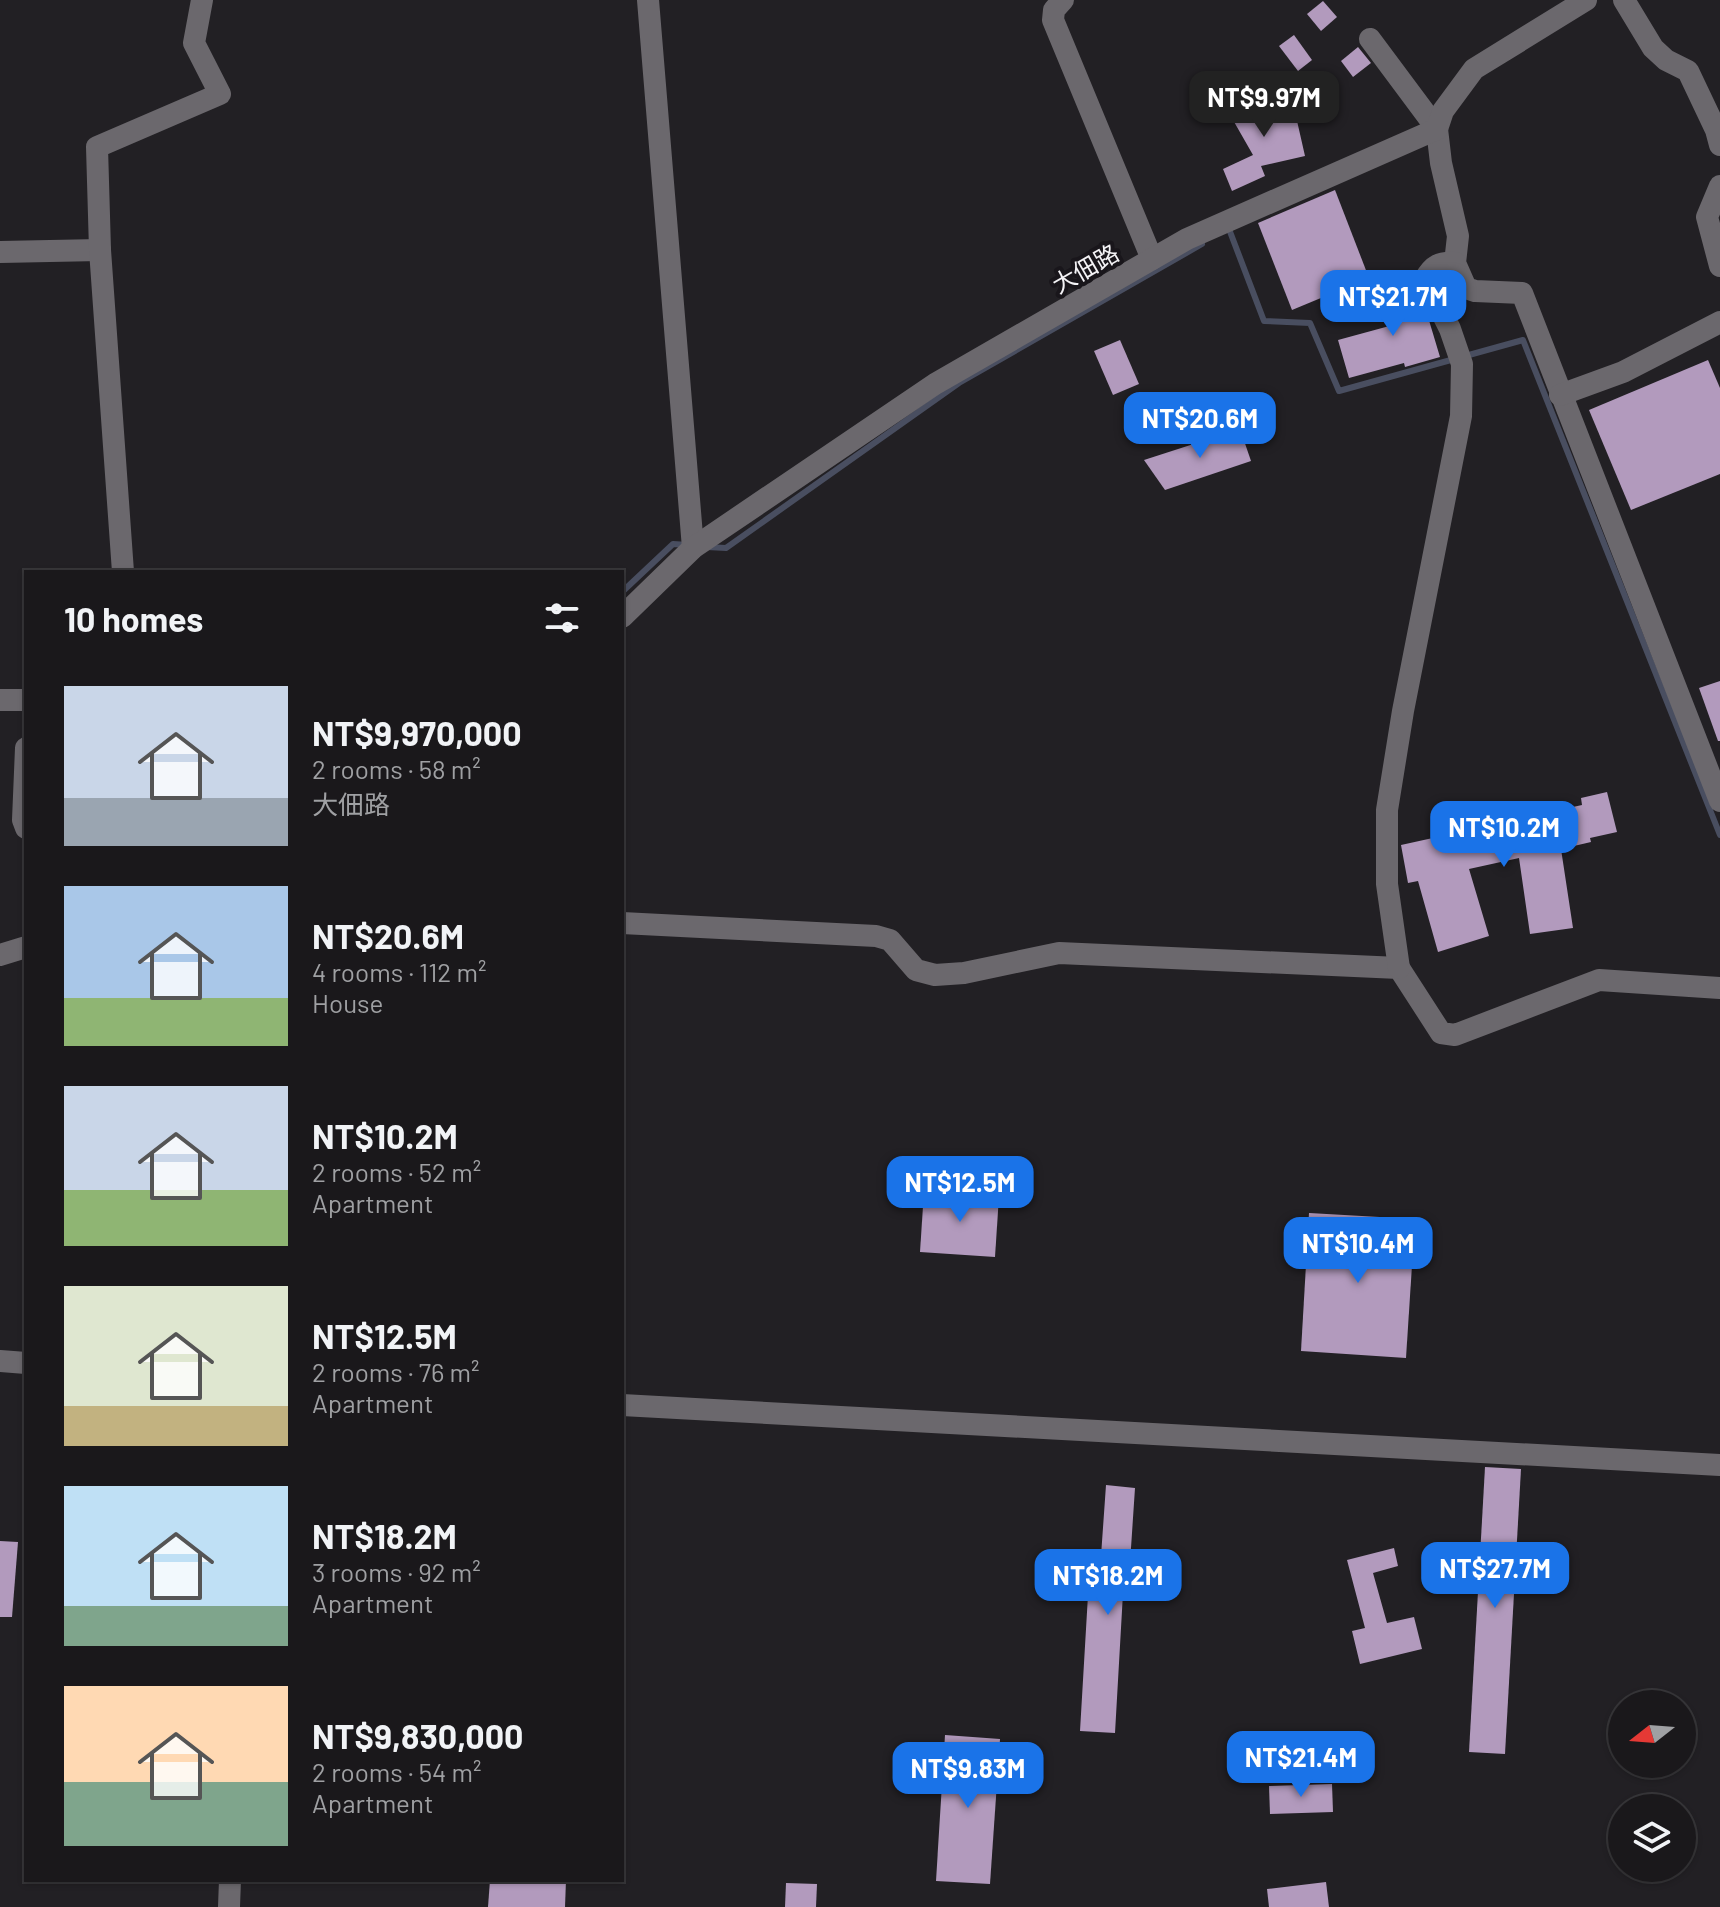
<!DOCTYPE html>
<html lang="en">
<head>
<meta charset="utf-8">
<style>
	body { margin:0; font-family:Barlow,"Noto Sans TC",sans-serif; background:#232124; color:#f1f3f6; height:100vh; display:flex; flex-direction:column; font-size:30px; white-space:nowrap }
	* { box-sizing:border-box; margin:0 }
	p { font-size:26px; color:#9fa0a3 }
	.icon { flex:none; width:44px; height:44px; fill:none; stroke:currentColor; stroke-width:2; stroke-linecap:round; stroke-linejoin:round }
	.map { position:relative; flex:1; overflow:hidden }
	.panel { position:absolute; left:24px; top:570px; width:600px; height:1312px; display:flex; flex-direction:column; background:#1a181b; border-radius:0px; box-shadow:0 2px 6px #0004,0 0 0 2px #38373a }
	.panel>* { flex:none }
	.needle { width:52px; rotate:253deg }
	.fabs { position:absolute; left:1608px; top:1690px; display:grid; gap:16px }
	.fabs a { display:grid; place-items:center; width:88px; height:88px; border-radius:50%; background:#1a181b; box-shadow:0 2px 6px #0004,0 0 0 2px #38373a; font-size:40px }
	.price { position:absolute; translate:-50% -68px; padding:0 18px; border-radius:16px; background:#1a73e8; color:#fff; font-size:26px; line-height:52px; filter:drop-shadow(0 2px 4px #0008) }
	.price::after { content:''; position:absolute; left:50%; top:48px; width:24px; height:18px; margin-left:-12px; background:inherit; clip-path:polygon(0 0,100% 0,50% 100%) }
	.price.on { background:#222; color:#fff }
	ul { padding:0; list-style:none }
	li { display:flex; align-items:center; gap:24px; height:200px; padding:0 40px }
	li span { display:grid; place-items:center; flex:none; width:224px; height:160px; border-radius:0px; color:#555 }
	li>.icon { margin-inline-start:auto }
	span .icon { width:96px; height:96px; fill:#fffc; stroke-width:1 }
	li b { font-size:34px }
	h2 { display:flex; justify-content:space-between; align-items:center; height:96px; padding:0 40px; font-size:34px }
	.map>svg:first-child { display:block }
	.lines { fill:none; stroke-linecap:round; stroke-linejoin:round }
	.stream { stroke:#494e60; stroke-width:6 }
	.building { fill:#b29abd }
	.minor { stroke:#6b686d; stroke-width:22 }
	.labels { text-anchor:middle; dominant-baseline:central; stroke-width:8; stroke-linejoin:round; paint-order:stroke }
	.street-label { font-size:24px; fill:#f4f3f6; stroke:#19161b }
</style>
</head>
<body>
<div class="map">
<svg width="1720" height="1907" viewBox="0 0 1720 1907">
	<rect width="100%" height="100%" fill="#222024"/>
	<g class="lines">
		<!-- stream -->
		<g class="stream">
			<path d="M1226,230L1229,229L1264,321L1310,323L1339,391L1523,340L1720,835"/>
			<path d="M707,547L726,548L959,383L1202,244"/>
			<path d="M622,592L673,544L688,545"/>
		</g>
	</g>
	<!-- building -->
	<g class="building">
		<path d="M1323,1L1337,17L1321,31L1307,14Z"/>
		<path d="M1294,35L1312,60L1298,71L1279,46Z"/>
		<path d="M1358,47L1371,63L1353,77L1341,61Z"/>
		<path d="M1266,92L1277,110L1290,103L1295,112L1305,156L1261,166L1265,176L1232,191L1223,169L1253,155L1229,113Z"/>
		<path d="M1335,190L1369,278L1292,310L1258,223Z"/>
		<path d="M1412,285L1428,317L1440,357L1405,367L1404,363L1349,378L1338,340L1393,325L1383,293Z"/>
		<path d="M1120,340L1139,384L1113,395L1094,351Z"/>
		<path d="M1708,360L1720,388V474L1631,510L1589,410Z"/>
		<path d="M1240,429L1251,461L1165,490L1144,460Z"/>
		<path d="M1720,681V741H1718L1699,688Z"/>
		<path d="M1607,792L1617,832L1590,838L1591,842L1561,849L1573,928L1530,934L1519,858L1469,869L1489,936L1438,952L1418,881L1408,883L1401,845L1582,805L1581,798Z"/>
		<path d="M924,1191L999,1196L995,1257L920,1252Z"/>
		<path d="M1309,1213L1415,1219L1406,1358L1301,1351Z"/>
		<path d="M1485,1467L1521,1469L1505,1754L1469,1752Z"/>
		<path d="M1106,1485L1135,1488L1128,1593H1123L1115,1733L1080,1731L1088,1595L1107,1597L1111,1557L1101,1556Z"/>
		<path d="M0,1541L18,1542L12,1617H0Z"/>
		<path d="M1394,1548L1398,1566L1373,1573L1387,1623L1414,1617L1422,1649L1360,1664L1352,1631L1365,1628L1347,1560Z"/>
		<path d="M945,1735L1000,1739L990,1884L936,1881Z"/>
		<path d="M1332,1784L1333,1812L1270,1814L1269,1786Z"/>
		<path d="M490,1880H566L565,1907H488Z"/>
		<path d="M1326,1882L1329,1907H1269L1267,1889Z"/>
		<path d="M786,1883L817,1884L816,1907H785Z"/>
	</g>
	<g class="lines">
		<!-- minor -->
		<g class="minor">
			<path d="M648,0L693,548"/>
			<path d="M1063,0L1054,10L1053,20L1152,259"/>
			<path d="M1624,0L1653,48L1666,60L1688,71L1716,130L1720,145"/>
			<path d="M1370,39L1437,129L1441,163L1458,236L1455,263L1466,288L1475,291L1522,293L1720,801"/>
			<path d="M1720,186L1707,217L1720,266"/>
			<path d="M0,252L100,250"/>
			<path d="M1560,395L1623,372L1720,322"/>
			<path d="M123,572L100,250L97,147L220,94L194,43L202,0"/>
			<path d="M622,617L693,548L935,384L1187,239L1437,129L1443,111L1474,69L1586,0"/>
			<path d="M0,700H26"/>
			<path d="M26,748L23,820L26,828"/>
			<path d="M622,923L876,936L890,940L916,970L935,975L964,973L1059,953L1399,968L1441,1033L1455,1035L1599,980L1720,988"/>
			<path d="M0,955L26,947"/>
			<path d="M1399,968L1387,884V810L1403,711L1461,416L1462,364L1450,329L1425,279C1433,265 1439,262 1455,263"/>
			<path d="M0,1361L26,1363"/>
			<path d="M622,1405L1720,1465"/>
			<path d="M229,1907L230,1880"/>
		</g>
	</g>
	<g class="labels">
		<!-- street labels -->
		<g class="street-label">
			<text transform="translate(1085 268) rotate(-30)">大佃路</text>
		</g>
	</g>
</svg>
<div class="fabs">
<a><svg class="needle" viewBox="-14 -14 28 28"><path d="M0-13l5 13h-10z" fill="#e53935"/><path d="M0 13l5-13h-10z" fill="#9fa0a3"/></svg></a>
<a><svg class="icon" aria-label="layers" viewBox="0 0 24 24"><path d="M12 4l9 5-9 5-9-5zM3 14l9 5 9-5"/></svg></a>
</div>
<b class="price on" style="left:1264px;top:139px">NT$9.97M</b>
<b class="price" style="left:1393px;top:338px">NT$21.7M</b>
<b class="price" style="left:1200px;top:460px">NT$20.6M</b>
<b class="price" style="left:1504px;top:869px">NT$10.2M</b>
<b class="price" style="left:960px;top:1224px">NT$12.5M</b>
<b class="price" style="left:1358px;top:1285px">NT$10.4M</b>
<b class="price" style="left:1495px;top:1610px">NT$27.7M</b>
<b class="price" style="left:1108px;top:1617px">NT$18.2M</b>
<b class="price" style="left:1301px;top:1799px">NT$21.4M</b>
<b class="price" style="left:968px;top:1810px">NT$9.83M</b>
<section class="panel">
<h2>10 homes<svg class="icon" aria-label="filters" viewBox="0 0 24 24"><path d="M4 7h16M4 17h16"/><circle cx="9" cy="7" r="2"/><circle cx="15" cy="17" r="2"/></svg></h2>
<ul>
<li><span style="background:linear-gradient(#c9d6e8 70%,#9aa5b1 0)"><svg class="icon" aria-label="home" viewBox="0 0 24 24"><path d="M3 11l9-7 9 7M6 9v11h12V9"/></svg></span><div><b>NT$9,970,000</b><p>2 rooms · 58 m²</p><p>大佃路</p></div></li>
<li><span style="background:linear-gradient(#a9c7e8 70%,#8fb573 0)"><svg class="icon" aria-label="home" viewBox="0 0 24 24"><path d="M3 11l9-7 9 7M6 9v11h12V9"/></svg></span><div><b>NT$20.6M</b><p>4 rooms · 112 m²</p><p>House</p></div></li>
<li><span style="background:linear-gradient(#c9d6e8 65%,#8fb573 0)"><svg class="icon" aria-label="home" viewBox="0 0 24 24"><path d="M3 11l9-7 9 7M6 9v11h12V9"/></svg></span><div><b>NT$10.2M</b><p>2 rooms · 52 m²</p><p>Apartment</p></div></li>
<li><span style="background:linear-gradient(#dfe7d0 75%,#c2b280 0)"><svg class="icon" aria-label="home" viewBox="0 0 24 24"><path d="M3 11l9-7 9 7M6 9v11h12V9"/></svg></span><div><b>NT$12.5M</b><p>2 rooms · 76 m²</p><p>Apartment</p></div></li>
<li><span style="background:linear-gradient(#bfe0f5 75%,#7fa58c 0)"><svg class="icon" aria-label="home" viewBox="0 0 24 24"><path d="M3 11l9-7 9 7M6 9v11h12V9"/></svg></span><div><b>NT$18.2M</b><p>3 rooms · 92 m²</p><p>Apartment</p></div></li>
<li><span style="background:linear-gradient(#ffd9b3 60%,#7fa58c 0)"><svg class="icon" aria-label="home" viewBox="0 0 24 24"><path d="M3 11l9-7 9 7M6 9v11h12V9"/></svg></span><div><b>NT$9,830,000</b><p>2 rooms · 54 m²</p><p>Apartment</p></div></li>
</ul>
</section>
</div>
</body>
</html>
